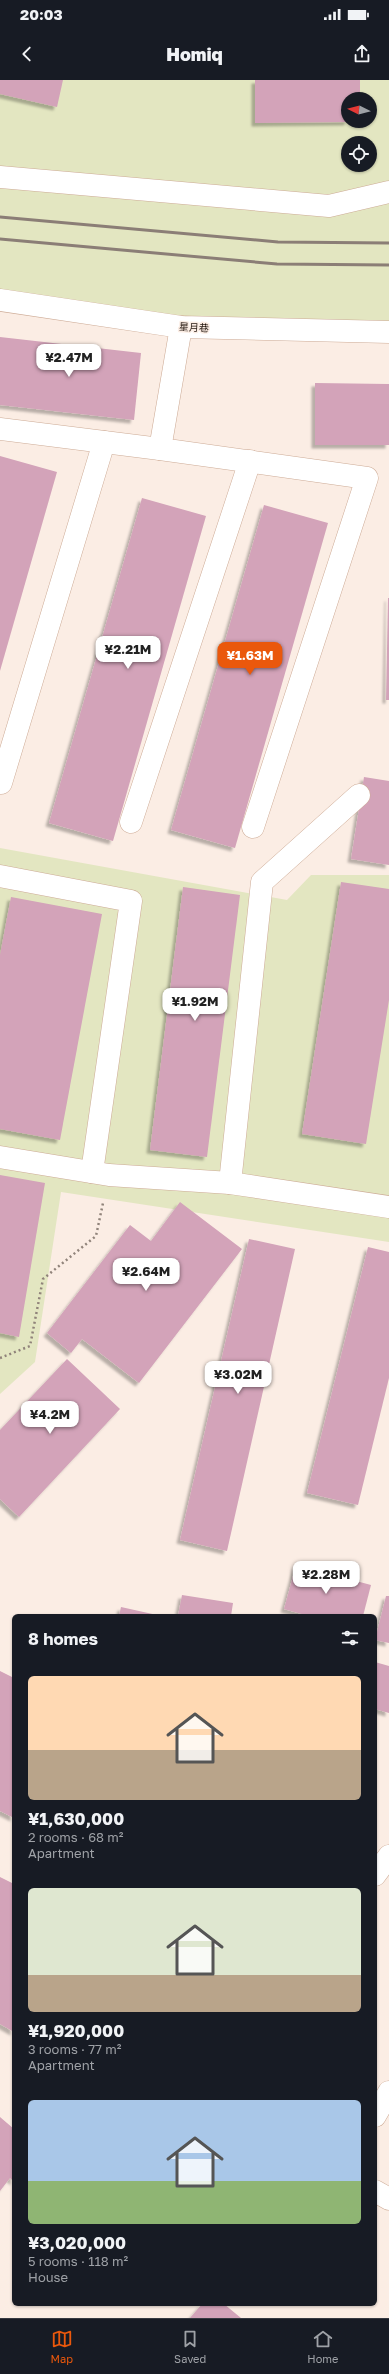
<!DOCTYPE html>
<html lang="en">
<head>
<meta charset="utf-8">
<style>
	body { margin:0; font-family:"Golos Text","Noto Sans SC",sans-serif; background:#20242c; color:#f1f3f6; height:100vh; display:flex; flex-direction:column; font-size:15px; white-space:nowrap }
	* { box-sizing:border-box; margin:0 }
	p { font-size:13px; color:#9ea1a6 }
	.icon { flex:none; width:22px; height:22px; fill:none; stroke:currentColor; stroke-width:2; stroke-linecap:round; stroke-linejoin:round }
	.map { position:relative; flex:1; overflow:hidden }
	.panel { position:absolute; left:12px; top:1534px; width:365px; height:692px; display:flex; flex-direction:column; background:#171b24; border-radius:6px; box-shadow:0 1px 3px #0004 }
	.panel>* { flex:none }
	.needle { width:26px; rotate:276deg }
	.fabs { position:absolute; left:341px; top:12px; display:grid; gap:8px }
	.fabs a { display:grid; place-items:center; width:36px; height:36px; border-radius:50%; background:#171b24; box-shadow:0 1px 3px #0004; font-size:20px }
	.price { position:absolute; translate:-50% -34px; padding:0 9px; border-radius:8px; background:#fff; color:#222; font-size:13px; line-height:26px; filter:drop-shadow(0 1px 2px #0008) }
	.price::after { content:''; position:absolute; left:50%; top:24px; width:12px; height:9px; margin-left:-6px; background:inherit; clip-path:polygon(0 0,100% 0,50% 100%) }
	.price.active { background:#ea580c; color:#fff }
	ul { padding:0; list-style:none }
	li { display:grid; align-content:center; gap:8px; height:212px; padding:0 16px }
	li span { display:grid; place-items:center; height:124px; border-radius:6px; color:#555 }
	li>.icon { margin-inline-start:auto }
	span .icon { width:72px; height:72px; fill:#fffc; stroke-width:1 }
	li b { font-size:17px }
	h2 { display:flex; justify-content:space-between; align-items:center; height:48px; padding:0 16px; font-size:17px }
	.status { display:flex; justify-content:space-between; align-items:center; height:28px; padding:0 20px; background:#171b24; direction:ltr }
	.status svg { height:11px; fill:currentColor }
	header { display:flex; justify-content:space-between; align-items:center; height:52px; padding:0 16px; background:#171b24; font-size:18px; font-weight:800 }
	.menu { display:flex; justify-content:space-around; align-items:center; height:56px; border-top:1px solid #363941; background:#171b24; font-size:11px; color:#9ea1a6 }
	.menu a { display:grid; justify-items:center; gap:2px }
	.menu .active { color:#ea580c }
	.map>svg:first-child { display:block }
	.green { fill:#e3e6c1; fill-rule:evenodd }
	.building { fill:#d3a3b9; filter:url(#shadow) }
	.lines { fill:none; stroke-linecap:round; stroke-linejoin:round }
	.minor-casing { stroke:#cdab96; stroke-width:23 }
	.path { stroke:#90837a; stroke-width:2.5; stroke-dasharray:2 3; stroke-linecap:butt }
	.minor { stroke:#fff; stroke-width:22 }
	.rail { stroke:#8b7e76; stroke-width:3 }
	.labels { text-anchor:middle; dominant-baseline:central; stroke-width:3; stroke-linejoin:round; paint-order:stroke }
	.street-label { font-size:10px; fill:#241810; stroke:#fbede4 }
</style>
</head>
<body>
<div class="status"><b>20:03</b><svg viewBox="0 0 49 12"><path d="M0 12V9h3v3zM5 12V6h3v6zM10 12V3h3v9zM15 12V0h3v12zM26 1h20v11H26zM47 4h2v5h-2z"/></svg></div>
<header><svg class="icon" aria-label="back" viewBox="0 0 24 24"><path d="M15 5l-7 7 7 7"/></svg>Homiq<svg class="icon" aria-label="share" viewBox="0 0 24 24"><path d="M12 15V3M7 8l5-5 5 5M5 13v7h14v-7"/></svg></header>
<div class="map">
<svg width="389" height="2238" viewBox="0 0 389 2238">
	<defs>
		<filter id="shadow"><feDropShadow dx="-3.5" dy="3.5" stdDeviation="1" flood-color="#0004"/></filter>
	</defs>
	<rect width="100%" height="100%" fill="#fbede4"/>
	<!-- green -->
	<g class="green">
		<path d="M0,0H389V252L181,247L0,214ZM348,19H370V41H348ZM348,63H370V85H348Z"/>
		<path d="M0,768L287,820L311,795H389V1162L61,1112L35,1282L0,1314Z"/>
	</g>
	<!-- building -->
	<g class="building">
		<path d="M0,0H63L57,27L0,14Z"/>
		<path d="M255,0H360V19H348V42L255,43Z"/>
		<path d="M0,257L141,273L134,340L0,325Z"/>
		<path d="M315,303L389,304V365H315Z"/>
		<path d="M0,376L57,392L0,591Z"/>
		<path d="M142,418L206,436L113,761L49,743Z"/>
		<path d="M264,425L328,443L235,768L171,750Z"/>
		<path d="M388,518H389V620H386Z"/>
		<path d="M364,697L389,701V785L351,779Z"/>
		<path d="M341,802L389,809V920L366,1064L302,1054Z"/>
		<path d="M183,807L240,815L207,1077L150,1070Z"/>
		<path d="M11,817L102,834L60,1060L0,1049V875Z"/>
		<path d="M0,1095L45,1103L19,1257L0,1253Z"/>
		<path d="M180,1122L242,1169L139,1303L82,1259L71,1273L47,1253L130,1145L151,1161Z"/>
		<path d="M249,1159L295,1169L227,1471L180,1460Z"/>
		<path d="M368,1167L389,1172V1298L358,1425L307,1413Z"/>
		<path d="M67,1279L120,1329L19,1437L0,1419V1350Z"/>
		<path d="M296,1485L371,1505L363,1536H309L284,1529Z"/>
		<path d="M182,1515L233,1523L231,1536H178Z"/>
		<path d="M386,1516H389V1563L375,1560Z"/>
		<path d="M121,1527L157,1535V1536H119Z"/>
		<path d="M375,1582L389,1586V1633L375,1629Z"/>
		<path d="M0,1591L14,1598V1738L0,1731Z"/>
		<path d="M0,1797L14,1804V1952L0,1944Z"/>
		<path d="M0,2037L14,2049V2102L10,2098L0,2111Z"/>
		<path d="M202,2224H224L241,2238H190Z"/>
	</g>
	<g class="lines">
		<!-- minor casing -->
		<g class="minor-casing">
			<g id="minor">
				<path d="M0,97L329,126L389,112"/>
				<path d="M0,220L181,247L389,252"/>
				<path d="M181,247L160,369L367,398L253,747"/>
				<path d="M0,349L160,369"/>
				<path d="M1,703L104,362"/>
				<path d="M131,742L250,381"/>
				<path d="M0,796L131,821L92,1092"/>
				<path d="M0,1077L109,1095L230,1103L389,1127"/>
				<path d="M230,1103L262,802L359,715"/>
				<path d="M375,1795L389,1776"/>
				<path d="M375,2036L389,2012"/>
				<path d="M375,2111L389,2119"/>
			</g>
		</g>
		<!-- path -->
		<path class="path" d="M0,1278L30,1266L43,1199L96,1156L103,1123"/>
		<!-- minor -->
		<use href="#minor" class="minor"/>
		<!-- rail -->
		<g class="rail">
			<path d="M0,137L278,162L389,163"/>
			<path d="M0,159L277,184L389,185"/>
		</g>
	</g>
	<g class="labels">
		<!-- street labels -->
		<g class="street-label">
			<text transform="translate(194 247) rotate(3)">星月巷</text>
		</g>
	</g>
</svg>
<div class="fabs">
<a><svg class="needle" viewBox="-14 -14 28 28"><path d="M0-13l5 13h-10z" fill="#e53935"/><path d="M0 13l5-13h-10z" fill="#9ea1a6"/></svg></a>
<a><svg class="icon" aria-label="locate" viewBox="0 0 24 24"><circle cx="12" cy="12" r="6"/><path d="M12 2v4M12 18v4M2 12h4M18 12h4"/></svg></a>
</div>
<b class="price" style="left:69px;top:298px">¥2.47M</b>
<b class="price" style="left:128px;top:590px">¥2.21M</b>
<b class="price active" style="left:250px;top:596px">¥1.63M</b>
<b class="price" style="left:195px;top:942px">¥1.92M</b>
<b class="price" style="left:146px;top:1212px">¥2.64M</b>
<b class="price" style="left:238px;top:1315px">¥3.02M</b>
<b class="price" style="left:50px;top:1355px">¥4.2M</b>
<b class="price" style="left:326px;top:1515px">¥2.28M</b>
<section class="panel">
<h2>8 homes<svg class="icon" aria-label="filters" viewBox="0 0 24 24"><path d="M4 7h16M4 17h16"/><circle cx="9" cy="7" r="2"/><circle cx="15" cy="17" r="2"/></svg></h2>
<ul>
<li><span style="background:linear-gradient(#ffd9b3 60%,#b9a48a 0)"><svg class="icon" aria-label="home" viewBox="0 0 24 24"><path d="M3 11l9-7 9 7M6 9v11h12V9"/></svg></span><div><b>¥1,630,000</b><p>2 rooms · 68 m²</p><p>Apartment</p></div></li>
<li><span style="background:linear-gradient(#dfe7d0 70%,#b9a48a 0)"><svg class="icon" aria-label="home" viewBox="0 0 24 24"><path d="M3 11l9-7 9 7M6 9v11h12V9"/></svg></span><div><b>¥1,920,000</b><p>3 rooms · 77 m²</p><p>Apartment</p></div></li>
<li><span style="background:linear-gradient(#a9c7e8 65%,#8fb573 0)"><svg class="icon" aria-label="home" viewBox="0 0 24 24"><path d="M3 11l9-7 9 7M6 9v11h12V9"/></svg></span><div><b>¥3,020,000</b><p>5 rooms · 118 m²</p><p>House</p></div></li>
</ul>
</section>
</div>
<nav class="menu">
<a class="active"><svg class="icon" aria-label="map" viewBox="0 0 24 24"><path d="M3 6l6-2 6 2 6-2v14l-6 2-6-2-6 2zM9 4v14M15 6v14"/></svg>Map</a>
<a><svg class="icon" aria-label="saved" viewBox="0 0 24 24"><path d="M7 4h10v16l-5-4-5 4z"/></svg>Saved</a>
<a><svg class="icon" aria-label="home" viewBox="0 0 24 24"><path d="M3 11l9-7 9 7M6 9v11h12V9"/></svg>Home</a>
</nav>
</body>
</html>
